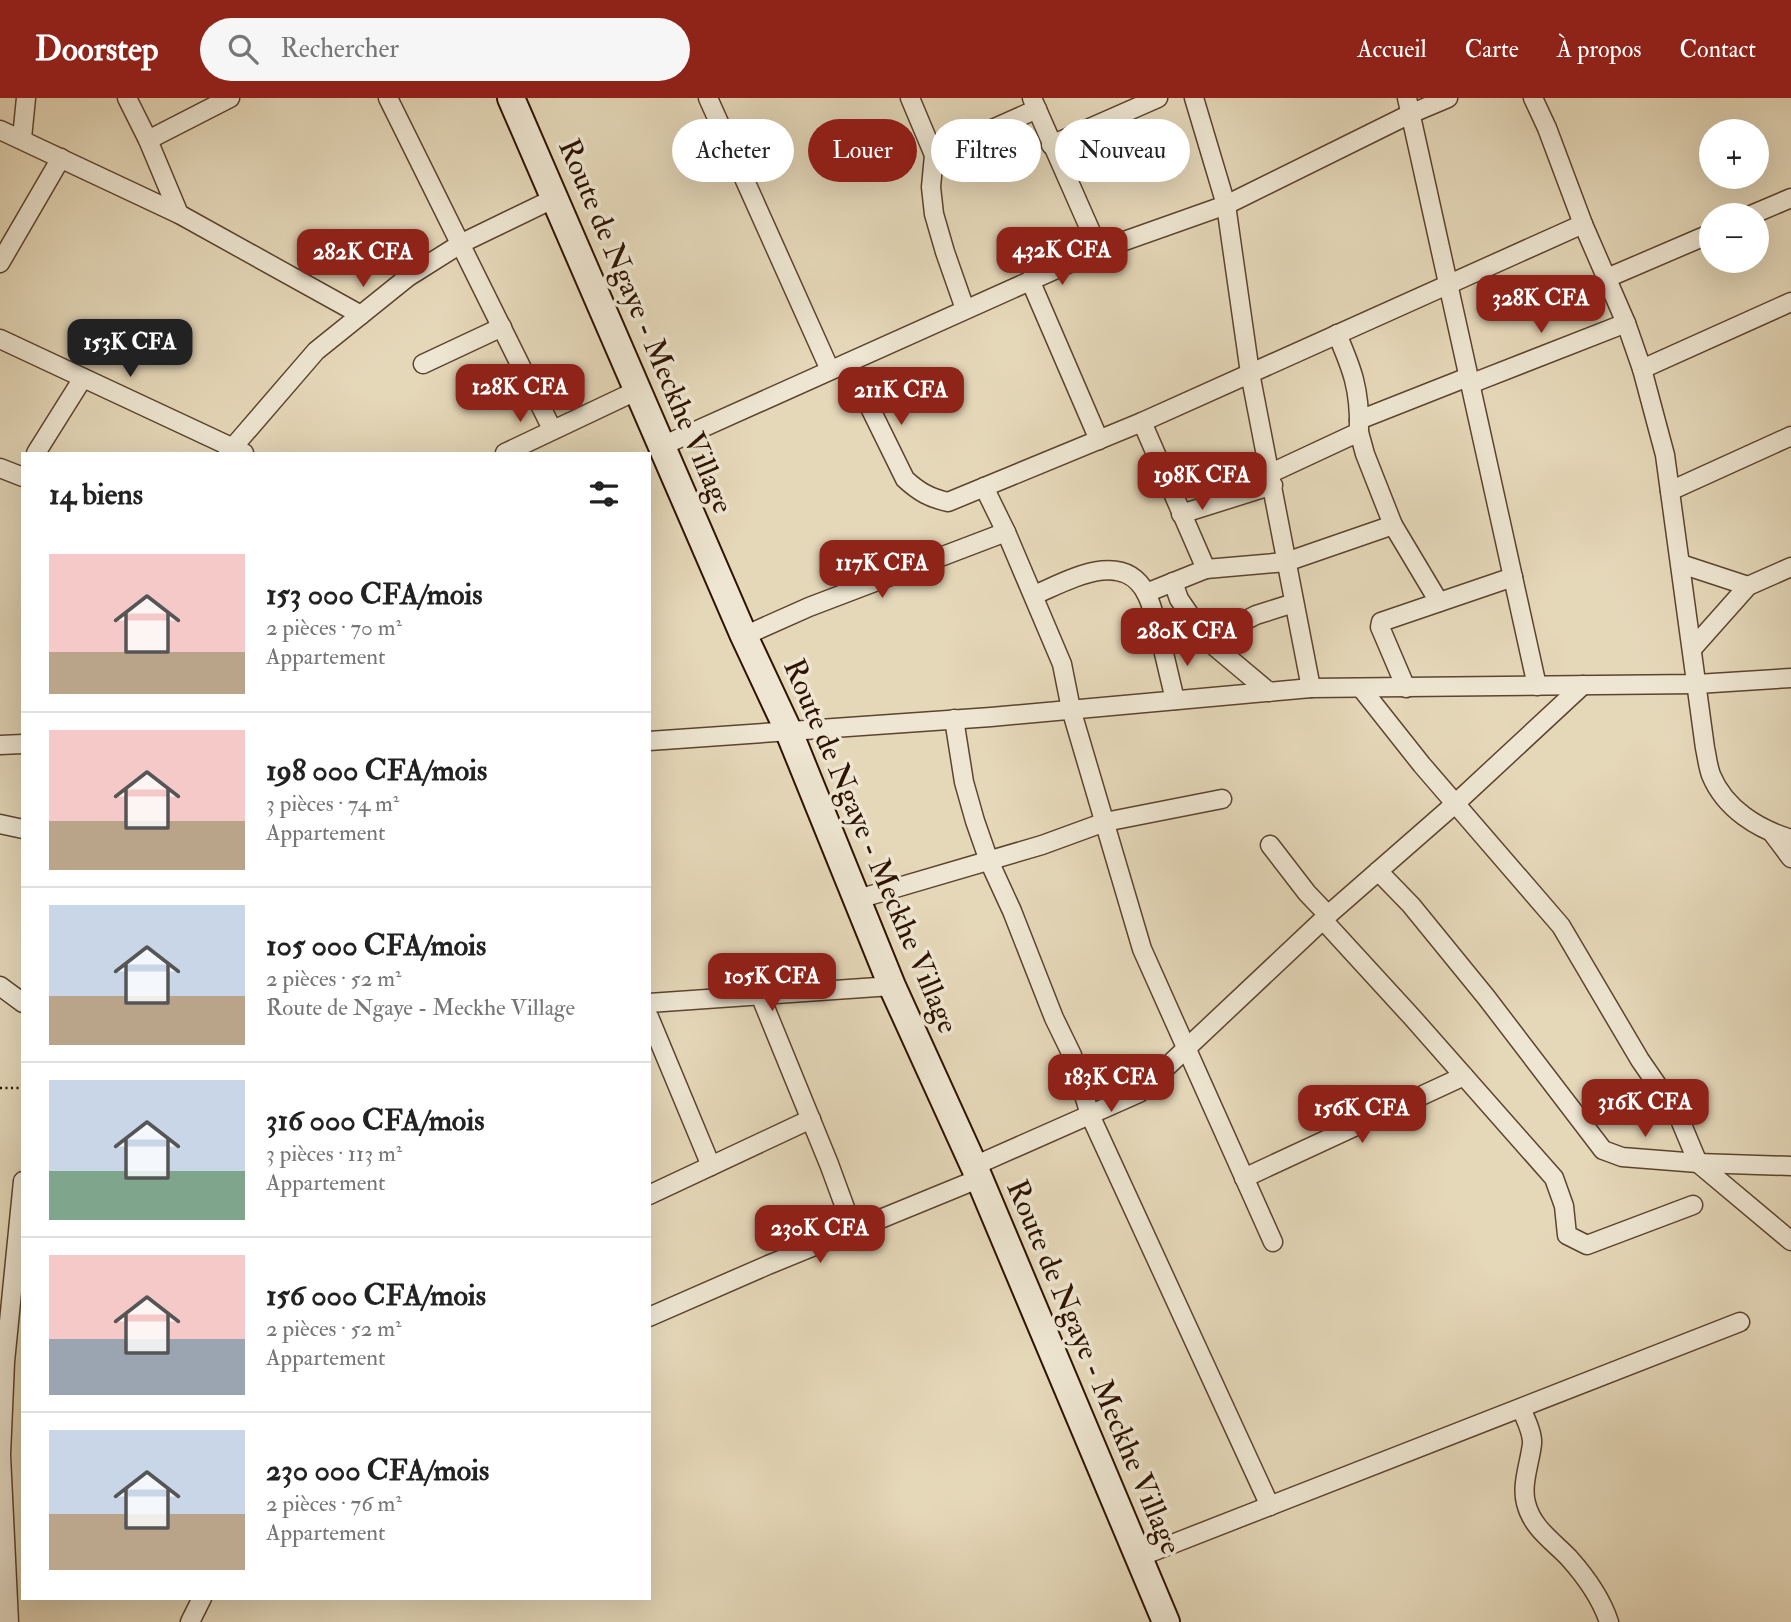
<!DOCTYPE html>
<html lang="fr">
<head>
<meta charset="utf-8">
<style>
	body { margin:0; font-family:"IM FELL Double Pica",serif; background:#f6f6f6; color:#222; height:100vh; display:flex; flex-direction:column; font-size:26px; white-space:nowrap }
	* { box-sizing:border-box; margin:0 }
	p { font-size:23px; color:#767676 }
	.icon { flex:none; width:38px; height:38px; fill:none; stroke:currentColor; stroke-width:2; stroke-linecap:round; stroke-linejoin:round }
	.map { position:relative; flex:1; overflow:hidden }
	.panel { position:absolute; left:21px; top:354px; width:630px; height:1148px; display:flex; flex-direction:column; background:#fff; border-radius:0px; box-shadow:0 7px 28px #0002 }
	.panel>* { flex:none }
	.top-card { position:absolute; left:672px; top:21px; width:665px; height:63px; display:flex; gap:14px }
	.controls { position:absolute; left:1699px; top:21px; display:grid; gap:14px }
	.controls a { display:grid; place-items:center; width:70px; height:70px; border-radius:50%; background:#fff; box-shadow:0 7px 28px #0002; font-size:35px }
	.price { position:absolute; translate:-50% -60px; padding:0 16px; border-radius:14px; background:#8f2418; color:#fff; font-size:23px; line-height:46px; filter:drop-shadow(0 2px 4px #0008) }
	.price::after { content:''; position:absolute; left:50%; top:42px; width:21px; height:16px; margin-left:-10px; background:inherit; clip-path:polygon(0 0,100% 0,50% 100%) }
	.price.selected { background:#222; color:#fff }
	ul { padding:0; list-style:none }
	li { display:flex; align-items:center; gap:21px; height:175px; padding:0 28px }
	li+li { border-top:2px solid #e0e0e0 }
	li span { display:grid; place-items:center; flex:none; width:196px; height:140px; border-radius:0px; color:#555 }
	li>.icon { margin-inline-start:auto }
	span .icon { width:84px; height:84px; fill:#fffc; stroke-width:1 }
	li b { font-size:30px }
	h2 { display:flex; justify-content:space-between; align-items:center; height:84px; padding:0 28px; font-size:30px }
	.chip { padding:0 24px; border-radius:32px; background:#fff; box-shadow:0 7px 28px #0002; font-size:24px; line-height:63px }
	.chip.selected { background:#8f2418; color:#fff }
	header { display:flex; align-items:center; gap:42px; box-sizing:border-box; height:98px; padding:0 35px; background:#8f2418; color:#fff }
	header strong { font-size:33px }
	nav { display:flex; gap:38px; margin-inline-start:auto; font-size:24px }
	.search { width:490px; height:63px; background:#f6f6f6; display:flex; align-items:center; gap:18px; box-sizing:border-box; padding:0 24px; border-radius:38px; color:#767676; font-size:26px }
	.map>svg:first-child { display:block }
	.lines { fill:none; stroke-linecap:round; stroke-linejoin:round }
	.street-casing { stroke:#5c442e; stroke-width:21 }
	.secondary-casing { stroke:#2e1300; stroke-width:30 }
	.path { stroke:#2e1300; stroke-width:2.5; stroke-dasharray:2 3.5; stroke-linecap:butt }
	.street { stroke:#eee6d2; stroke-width:18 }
	.secondary { stroke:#eee6d2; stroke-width:26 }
	.labels { text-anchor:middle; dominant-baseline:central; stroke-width:7; stroke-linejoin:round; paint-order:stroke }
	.street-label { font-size:30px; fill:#2e1300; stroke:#eee6d2 }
</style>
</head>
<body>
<header>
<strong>Doorstep</strong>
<div class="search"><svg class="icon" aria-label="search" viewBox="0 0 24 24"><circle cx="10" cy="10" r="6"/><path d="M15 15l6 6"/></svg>Rechercher</div>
<nav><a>Accueil</a><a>Carte</a><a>À propos</a><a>Contact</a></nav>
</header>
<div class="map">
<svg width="1791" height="1524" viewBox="0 0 1791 1524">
	<rect width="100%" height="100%" fill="#e5d8b9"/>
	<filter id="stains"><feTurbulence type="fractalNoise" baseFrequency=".00286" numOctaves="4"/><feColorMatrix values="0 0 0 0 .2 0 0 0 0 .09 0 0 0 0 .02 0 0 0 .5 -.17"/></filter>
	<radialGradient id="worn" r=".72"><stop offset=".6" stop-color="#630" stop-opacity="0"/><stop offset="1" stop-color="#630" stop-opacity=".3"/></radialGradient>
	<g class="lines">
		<!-- street casing -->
		<g class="street-casing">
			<g id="street">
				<path d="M127,0L148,42L179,116"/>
				<path d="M388,0L552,331"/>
				<path d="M708,0L830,272"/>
				<path d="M910,0L934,57L931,89L934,116L945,154L965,211"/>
				<path d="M1032,0L1099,152"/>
				<path d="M1194,0L1226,107L1250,275L1311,590"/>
				<path d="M1407,0L1537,588"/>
				<path d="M1533,0L1547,30L1583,126L1626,225L1642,271L1665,357L1705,650C1707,659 1708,669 1711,677C1725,711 1758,731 1791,741"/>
				<path d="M0,32L179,116L361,217"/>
				<path d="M22,40L26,0"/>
				<path d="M148,42L230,0"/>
				<path d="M1051,47L1158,0"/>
				<path d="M934,57L1037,11"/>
				<path d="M1751,117L1791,100"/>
				<path d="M0,165L61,60"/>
				<path d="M1607,180L1712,135"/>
				<path d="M1030,182L1099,342"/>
				<path d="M1337,236C1352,271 1360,291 1359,331"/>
				<path d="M0,241L244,355"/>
				<path d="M848,265L905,381C919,394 930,400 948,404L1142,324L1583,126"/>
				<path d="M423,266L502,229"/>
				<path d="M1642,271L1791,204"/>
				<path d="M1470,286L1626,225"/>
				<path d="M1359,322L1468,279"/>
				<path d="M1142,324L1206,471L1286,464L1393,427L1439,504"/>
				<path d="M662,348L1099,152L1226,107L1410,16L1448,0"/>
				<path d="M36,355L83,280"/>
				<path d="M228,355L316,253L408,179L462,145L555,100"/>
				<path d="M505,355L638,292"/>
				<path d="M0,370L23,379"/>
				<path d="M1271,375L1359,334L1365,356L1393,427"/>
				<path d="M984,389L1006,434L1062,566L1071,611L1142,851L1273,1144"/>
				<path d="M1670,393L1791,338"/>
				<path d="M1181,416L1273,387"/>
				<path d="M1681,466L1748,488"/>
				<path d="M1173,484L1179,501L1207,542L1256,517L1294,505"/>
				<path d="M1146,495L1206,471"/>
				<path d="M1034,497C1068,483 1122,450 1146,495C1154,510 1157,531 1162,547L1207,542L1269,594"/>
				<path d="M744,538L809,509L1006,434"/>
				<path d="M1162,547L1175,602"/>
				<path d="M1692,551L1748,488L1791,469"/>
				<path d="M1361,590L1422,667L1561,828L1640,962L1678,1017L1698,1065L1791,1143"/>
				<path d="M1406,590L1380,529L1381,524L1513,479"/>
				<path d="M954,621L964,684L975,723L989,763L1012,813L1054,920L1072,957L1090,1017L1270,1408"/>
				<path d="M649,643L991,619L1311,590L1697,586L1791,580"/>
				<path d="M0,647L23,646"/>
				<path d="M0,726L23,731"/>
				<path d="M1773,736L1791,760"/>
				<path d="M1270,747L1307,795L1328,817"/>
				<path d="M1378,773L1411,807L1486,899L1603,1052L1622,1059L1698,1065L1791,1068"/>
				<path d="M858,801L1042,747L1105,724L1222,701"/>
				<path d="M1323,822L1411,918L1554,1080L1564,1108L1567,1137L1587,1147L1693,1107"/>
				<path d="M0,888L23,905"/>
				<path d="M760,897L829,1066L854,1134"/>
				<path d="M649,905L892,888"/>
				<path d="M649,919L711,1068"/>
				<path d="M974,1068L1139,995L1328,817L1456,705L1583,587"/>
				<path d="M1244,1080L1464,978"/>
				<path d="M649,1097L811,1021"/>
				<path d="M649,1219L768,1167L978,1081"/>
				<path d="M1521,1310C1525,1320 1533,1335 1532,1346C1530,1364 1521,1387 1526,1405C1532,1430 1553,1443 1569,1460C1586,1479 1601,1500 1609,1524"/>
				<path d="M1139,1459L1740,1224"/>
				<path d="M9,1524L1,1357L5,1264L23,1083"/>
				<path d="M190,1524L202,1500"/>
			</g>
		</g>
		<!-- secondary casing -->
		<g class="secondary-casing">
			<path id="secondary" d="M511,0L744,538L789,634L892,888L974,1068L1166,1524"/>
		</g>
		<!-- path -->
		<path class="path" d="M0,990H23"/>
		<!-- street -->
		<use href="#street" class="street"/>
		<!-- secondary -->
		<use href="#secondary" class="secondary"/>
	</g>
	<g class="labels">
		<!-- street labels -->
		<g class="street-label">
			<text transform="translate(646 228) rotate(67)">Route de Ngaye - Meckhe Village</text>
			<text transform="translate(871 748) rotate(67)">Route de Ngaye - Meckhe Village</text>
			<text transform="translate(1094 1269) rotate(67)">Route de Ngaye - Meckhe Village</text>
		</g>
	</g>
	<rect width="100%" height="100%" filter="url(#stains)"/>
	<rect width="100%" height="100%" fill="url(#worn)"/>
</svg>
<div class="controls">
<a>+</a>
<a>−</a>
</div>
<b class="price" style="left:1062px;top:189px">432K CFA</b>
<b class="price" style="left:363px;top:191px">282K CFA</b>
<b class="price" style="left:1541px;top:237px">328K CFA</b>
<b class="price selected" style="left:130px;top:281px">153K CFA</b>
<b class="price" style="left:520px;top:326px">128K CFA</b>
<b class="price" style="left:901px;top:329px">211K CFA</b>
<b class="price" style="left:1202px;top:414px">198K CFA</b>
<b class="price" style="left:882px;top:502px">117K CFA</b>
<b class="price" style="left:1187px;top:570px">280K CFA</b>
<b class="price" style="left:772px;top:915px">105K CFA</b>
<b class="price" style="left:1111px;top:1016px">183K CFA</b>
<b class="price" style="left:1645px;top:1041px">316K CFA</b>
<b class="price" style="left:1362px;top:1047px">156K CFA</b>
<b class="price" style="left:820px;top:1167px">230K CFA</b>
<div class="top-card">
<a class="chip">Acheter</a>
<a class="chip selected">Louer</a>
<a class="chip">Filtres</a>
<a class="chip">Nouveau</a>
</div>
<section class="panel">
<h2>14 biens<svg class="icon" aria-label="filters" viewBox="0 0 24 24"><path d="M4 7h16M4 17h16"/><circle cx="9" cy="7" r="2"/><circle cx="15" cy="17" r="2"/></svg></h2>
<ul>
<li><span style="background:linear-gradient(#f6c9c9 70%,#b9a48a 0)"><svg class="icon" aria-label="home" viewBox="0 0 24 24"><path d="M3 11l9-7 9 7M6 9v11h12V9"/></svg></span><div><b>153 000 CFA/mois</b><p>2 pièces · 70 m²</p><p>Appartement</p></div></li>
<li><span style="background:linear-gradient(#f6c9c9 65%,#b9a48a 0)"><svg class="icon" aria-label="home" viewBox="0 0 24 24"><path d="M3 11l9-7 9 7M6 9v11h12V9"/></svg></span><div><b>198 000 CFA/mois</b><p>3 pièces · 74 m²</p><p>Appartement</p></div></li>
<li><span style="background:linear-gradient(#c9d6e8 65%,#b9a48a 0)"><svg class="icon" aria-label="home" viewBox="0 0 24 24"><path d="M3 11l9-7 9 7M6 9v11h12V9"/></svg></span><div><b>105 000 CFA/mois</b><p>2 pièces · 52 m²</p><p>Route de Ngaye - Meckhe Village</p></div></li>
<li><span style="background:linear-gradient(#c9d6e8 65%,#7fa58c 0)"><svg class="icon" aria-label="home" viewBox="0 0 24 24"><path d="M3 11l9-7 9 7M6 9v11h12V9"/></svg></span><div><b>316 000 CFA/mois</b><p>3 pièces · 113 m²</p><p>Appartement</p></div></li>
<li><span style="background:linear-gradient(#f6c9c9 60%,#9aa5b1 0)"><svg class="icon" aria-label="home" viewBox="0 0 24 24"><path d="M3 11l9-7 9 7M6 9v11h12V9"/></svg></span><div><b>156 000 CFA/mois</b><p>2 pièces · 52 m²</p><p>Appartement</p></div></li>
<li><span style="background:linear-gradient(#c9d6e8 60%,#b9a48a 0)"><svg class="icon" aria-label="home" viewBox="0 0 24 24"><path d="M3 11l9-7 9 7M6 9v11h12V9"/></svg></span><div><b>230 000 CFA/mois</b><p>2 pièces · 76 m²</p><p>Appartement</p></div></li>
</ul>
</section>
</div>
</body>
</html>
